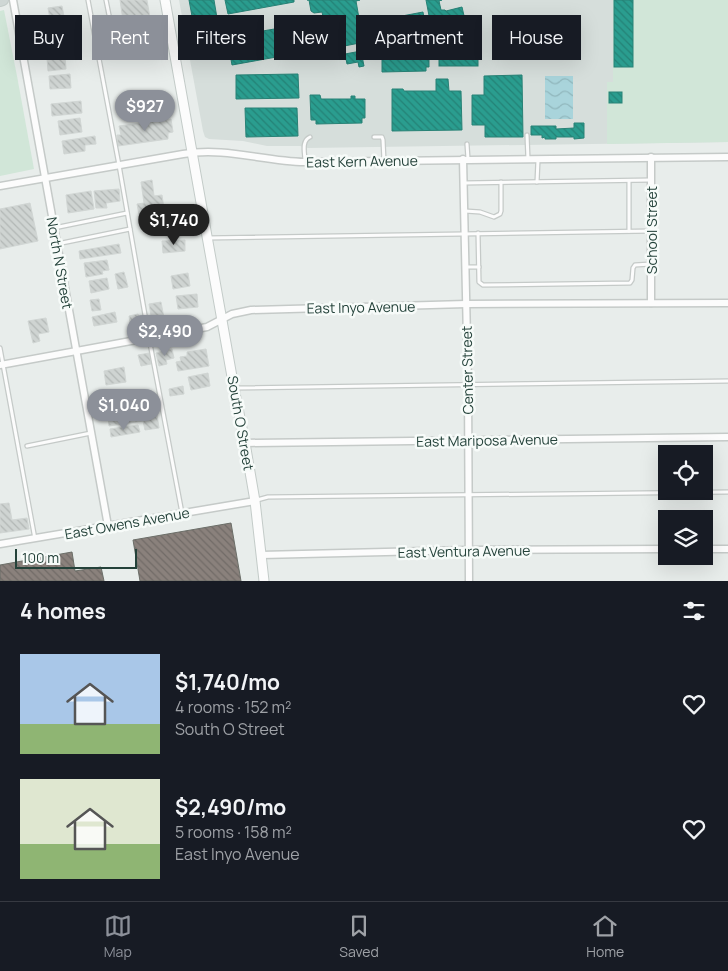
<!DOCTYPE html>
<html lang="en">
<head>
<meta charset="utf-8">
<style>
	body { margin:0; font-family:Manrope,sans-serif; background:#20242c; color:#f1f3f6; height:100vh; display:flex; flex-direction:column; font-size:19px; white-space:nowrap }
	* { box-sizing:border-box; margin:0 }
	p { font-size:16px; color:#9ea1a6 }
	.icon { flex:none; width:28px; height:28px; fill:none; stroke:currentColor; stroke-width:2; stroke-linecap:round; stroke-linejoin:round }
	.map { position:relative; height:581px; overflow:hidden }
	.drawer { display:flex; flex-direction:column; background:#171b24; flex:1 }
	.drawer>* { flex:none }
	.hud { position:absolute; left:15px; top:15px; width:699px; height:45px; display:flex; gap:10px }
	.buttons { position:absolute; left:658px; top:445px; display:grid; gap:10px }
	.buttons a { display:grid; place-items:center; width:55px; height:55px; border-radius:0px; background:#171b24; box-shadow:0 5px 20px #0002; font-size:25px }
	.scale { position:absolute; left:15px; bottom:12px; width:122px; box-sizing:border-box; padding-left:5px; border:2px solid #24423a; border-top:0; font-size:14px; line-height:18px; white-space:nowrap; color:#24423a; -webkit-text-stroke:4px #f7fbf9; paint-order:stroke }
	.price { position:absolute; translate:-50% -42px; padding:0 11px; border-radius:18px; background:#8c9099; color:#fff; font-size:16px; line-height:32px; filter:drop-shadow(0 1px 2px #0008) }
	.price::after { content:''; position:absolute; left:50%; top:30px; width:15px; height:11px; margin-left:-8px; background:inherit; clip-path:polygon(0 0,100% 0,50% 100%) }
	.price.selected { background:#222; color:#fff }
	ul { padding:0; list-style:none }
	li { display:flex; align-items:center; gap:15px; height:125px; padding:0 20px }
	li span { display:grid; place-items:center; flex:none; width:140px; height:100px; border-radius:0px; color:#555 }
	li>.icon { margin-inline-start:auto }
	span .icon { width:60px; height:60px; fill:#fffc; stroke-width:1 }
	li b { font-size:21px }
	h2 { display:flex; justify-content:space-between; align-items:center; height:60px; padding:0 20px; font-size:21px }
	.tag { padding:0 18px; border-radius:0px; background:#171b24; box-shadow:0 5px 20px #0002; font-size:18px; line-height:45px }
	.tag.selected { background:#8c9099; color:#fff }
	.tab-bar { display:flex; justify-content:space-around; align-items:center; height:70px; border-top:1px solid #363941; background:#171b24; font-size:14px; color:#9ea1a6 }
	.tab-bar a { display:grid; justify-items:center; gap:2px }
	.tab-bar .selected { color:#8c9099 }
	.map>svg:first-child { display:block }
	.built { fill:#d6dedb }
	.park { fill:#d1e6d8 }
	.water { fill:url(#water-waves) }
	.schools { fill:url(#schools-back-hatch); stroke:#288276 }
	.industry { fill:url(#industry-back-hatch); stroke:#6b6e68 }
	.building { fill:url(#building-back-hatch); stroke:#d1d6d4 }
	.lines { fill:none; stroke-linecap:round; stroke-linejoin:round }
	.service-casing { stroke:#c5cac8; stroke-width:5.5 }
	.minor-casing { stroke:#c5cac8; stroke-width:9 }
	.secondary-casing { stroke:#c3cbc8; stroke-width:11 }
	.primary-casing { stroke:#c3ccc9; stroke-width:12 }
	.service { stroke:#fcfcfc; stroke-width:3 }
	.minor { stroke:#fcfcfc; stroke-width:6 }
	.secondary { stroke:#fcfcfc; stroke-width:9 }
	.primary { stroke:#cfd7d5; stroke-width:10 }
	.labels { text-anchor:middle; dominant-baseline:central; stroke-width:5; stroke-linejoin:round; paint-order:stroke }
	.street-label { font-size:14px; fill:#24423a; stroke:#f7fbf9 }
</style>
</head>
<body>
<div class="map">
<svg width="728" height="581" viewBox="0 0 728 581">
	<defs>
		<pattern id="water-waves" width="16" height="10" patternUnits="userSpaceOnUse" patternTransform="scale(1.25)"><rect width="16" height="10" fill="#a9d4db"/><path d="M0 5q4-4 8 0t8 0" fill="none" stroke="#91b7bd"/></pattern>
		<pattern id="schools-back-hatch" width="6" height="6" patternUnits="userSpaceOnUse" patternTransform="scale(1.25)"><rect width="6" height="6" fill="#2a9d8f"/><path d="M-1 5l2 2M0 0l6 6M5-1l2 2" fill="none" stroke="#248276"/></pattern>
		<pattern id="industry-back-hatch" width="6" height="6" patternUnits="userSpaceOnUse" patternTransform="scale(1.25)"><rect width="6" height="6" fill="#8a817c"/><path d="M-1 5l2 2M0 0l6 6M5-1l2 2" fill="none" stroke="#716b67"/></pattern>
		<pattern id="building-back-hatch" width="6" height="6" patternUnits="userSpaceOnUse" patternTransform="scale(1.25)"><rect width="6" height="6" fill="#cfd4d2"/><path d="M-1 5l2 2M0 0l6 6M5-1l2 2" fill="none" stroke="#b2b7b5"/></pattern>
	</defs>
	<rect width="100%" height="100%" fill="#e8edeb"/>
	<!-- built -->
	<path class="built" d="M179,0H728V142L308,148L300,146H267L243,141L209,139L205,137L203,131Z"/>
	<!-- park -->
	<g class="park">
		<path d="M613,0H728V142L607,144V82H613Z"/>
		<path d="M4,10L17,76L34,169L0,176V11Z"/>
	</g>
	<!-- water -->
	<rect class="water" x="545" y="76" width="28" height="43"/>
	<!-- schools -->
	<g class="schools">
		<path d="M189,0H214L218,24L224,23L225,28L220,29L224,52L206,55L207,57L200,59Z"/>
		<path d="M225,0H294V2L228,14Z"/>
		<path d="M307,0H360L356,1L360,24L423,12L426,30L334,48L333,46L327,47L324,31H326L322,12L314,13L311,11L309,0Z"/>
		<path d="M426,0H442L439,1L441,10H445L446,11L462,7L465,20L475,18L478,32L454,36L451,21L438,24L440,33L431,35L429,27L431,26Z"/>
		<rect x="614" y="0" width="19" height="67"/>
		<path d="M316,22L321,49L232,65L227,37Z"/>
		<path d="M426,43V59H429V67H426V71L382,72V44Z"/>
		<rect x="439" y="47" width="39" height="19"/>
		<path d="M361,51L364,66L359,67L358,62L347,64L345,54Z"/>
		<path d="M298,74L299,98L236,99V75Z"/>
		<path d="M522,75L523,137H485V125H472V95H484V76Z"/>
		<path d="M436,79H448L449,91H461L462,130L392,131V89H403L404,91H436Z"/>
		<rect x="609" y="92" width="13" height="11"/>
		<path d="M310,95H320L321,99H351V96H355V99H365V118H362V123L316,124V120H311Z"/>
		<path d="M245,108H297L298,136L246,137Z"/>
		<path d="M574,123H584V138L574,139V137H556V139H545V137L542,138V135H531V126H556V129L574,128Z"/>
	</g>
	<!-- industry -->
	<g class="industry">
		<path d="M231,523L241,581H140L133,540Z"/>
		<path d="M72,552L75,571L101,567L104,581H0V565Z"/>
	</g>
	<!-- building -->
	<g class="building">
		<path d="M120,0H147L153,36L126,41Z"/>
		<path d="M62,6L68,38L77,37L79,49L56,53L48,8Z"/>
		<path d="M65,56L66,69L48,71L47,58Z"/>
		<path d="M70,74L71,88L50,89L49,76Z"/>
		<path d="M81,101L82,113L52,116L51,104Z"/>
		<path d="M80,118L82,132L60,135L58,121Z"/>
		<path d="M171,119L173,132L168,133V139L118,146L117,135H121L119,126Z"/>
		<path d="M95,136L96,144L85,145V151L64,154L62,141Z"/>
		<path d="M152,180L154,196L162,195L166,223L141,226L137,204L144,203L141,182Z"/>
		<path d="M119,189L120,201L106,203L107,208H96L94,191Z"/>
		<path d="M91,191L94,209L68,213L66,195Z"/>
		<path d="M30,203L38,241L0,249V209Z"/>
		<path d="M185,240V251L163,253L162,241Z"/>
		<path d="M119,244L121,253L80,259L79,251Z"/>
		<path d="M107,260L109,270L102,271L103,274L86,277L84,263Z"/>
		<path d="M124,272L128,287L118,289L115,274Z"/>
		<path d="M188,273L190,286L173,289L171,276Z"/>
		<path d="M107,278L109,289L91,293L89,281Z"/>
		<path d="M197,294L198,307L178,309L176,296Z"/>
		<path d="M99,299L101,310L92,311L90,300Z"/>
		<path d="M161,302L164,318L152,321L149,304Z"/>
		<path d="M115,312L117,322L94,326L92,317Z"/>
		<path d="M138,314L140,321L130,323L129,316Z"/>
		<path d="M46,318L49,332L38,334L40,341L33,343L28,321Z"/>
		<path d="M172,349L174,358L166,360L167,364L159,366L156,353Z"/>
		<path d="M206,349L209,366L178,371L176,362L181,361L180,357L187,356V352Z"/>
		<path d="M149,353L151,364L141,366L138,355Z"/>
		<path d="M124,367L126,382L106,385L104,371Z"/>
		<path d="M208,373L210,386L191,390L188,377Z"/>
		<path d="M183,386L184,394L170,396L169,389Z"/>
		<path d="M155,401L159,428L145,430L143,421L109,426L107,409Z"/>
		<path d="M138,425L140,432L111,437L110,429Z"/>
		<path d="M9,503L12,520L27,518L29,529L0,533V504Z"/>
	</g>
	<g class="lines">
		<!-- service casing -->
		<g class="service-casing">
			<g id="service">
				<path d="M88,0L119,165L149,338L182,513"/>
				<path d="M106,0L116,50"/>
				<path d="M98,53L171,40"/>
				<path d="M527,135L528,159"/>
				<path d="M374,137H382L383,140L384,161"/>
				<path d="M467,144L468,159"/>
				<path d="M305,161C305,153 301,141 310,137"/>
				<path d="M629,181V231"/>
				<path d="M537,182L538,160"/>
				<path d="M464,183L651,180"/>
				<path d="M465,211L480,212L494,217L500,214L501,211V182"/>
				<path d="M54,228L127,213"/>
				<path d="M478,233L479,282L483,285L630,283L632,280L633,268L635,265L651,264"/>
				<path d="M208,238L651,231"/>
				<path d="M57,244L130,229"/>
				<path d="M465,267H479"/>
				<path d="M0,348L35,539"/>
				<path d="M235,388L728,381"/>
				<path d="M27,446L91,433"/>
				<path d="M257,500L268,497L728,492"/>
			</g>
		</g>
		<!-- minor casing -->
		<g class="minor-casing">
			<g id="minor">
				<path d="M13,0L108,526"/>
				<path d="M463,159L468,385L469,581"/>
				<path d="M0,186L183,154C226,147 262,161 305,162L728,157"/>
				<path d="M651,303V157"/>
				<path d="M0,365L207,327L232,314L251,310L466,304L728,303"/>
				<path d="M245,443L728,437"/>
				<path d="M0,544L255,501"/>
				<path d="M704,549H728"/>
				<path d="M261,555L468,550L666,549"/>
			</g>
		</g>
		<!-- secondary casing -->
		<g class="secondary-casing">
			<path id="secondary" d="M165,0L234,388L245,443L255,501L264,581"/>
		</g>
		<!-- primary casing -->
		<g class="primary-casing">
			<path id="primary" d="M0,1L3,0"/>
		</g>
		<!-- service -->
		<use href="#service" class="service"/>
		<!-- minor -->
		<use href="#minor" class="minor"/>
		<!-- secondary -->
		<use href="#secondary" class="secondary"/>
		<!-- primary -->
		<use href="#primary" class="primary"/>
	</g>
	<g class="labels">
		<!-- street labels -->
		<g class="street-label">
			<text transform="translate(362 161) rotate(-1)">East Kern Avenue</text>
			<text transform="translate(651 230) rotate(-90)">School Street</text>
			<text transform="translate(60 263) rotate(80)">North N Street</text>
			<text transform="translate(361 307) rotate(-1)">East Inyo Avenue</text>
			<text transform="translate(467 370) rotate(-91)">Center Street</text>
			<text transform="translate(241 423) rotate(80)">South O Street</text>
			<text transform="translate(487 440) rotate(-1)">East Mariposa Avenue</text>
			<text transform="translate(127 523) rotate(-10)">East Owens Avenue</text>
			<text transform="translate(464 551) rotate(-1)">East Ventura Avenue</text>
		</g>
	</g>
</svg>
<div class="buttons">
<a><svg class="icon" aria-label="locate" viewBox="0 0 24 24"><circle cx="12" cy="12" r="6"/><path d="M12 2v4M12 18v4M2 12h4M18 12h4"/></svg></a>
<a><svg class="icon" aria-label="layers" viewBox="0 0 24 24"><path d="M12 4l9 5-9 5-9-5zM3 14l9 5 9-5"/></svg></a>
</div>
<div class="scale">100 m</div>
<b class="price" style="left:145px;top:132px">$927</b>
<b class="price selected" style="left:174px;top:246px">$1,740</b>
<b class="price" style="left:165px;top:357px">$2,490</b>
<b class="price" style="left:124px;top:431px">$1,040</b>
<div class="hud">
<a class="tag">Buy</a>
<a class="tag selected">Rent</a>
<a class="tag">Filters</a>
<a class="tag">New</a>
<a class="tag">Apartment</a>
<a class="tag">House</a>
</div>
</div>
<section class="drawer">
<h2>4 homes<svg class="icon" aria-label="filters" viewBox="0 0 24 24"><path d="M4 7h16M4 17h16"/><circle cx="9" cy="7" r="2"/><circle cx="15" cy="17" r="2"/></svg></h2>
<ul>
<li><span style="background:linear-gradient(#a9c7e8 70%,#8fb573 0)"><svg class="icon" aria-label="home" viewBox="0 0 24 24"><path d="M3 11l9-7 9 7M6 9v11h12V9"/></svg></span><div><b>$1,740/mo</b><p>4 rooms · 152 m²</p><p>South O Street</p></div><svg class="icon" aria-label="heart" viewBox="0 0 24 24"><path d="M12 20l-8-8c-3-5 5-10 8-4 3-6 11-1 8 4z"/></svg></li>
<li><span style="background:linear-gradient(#dfe7d0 65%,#8fb573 0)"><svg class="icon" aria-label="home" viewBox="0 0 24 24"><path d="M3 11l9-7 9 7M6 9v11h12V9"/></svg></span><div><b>$2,490/mo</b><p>5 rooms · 158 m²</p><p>East Inyo Avenue</p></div><svg class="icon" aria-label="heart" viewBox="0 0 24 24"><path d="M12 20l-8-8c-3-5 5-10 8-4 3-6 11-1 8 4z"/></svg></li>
</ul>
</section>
<nav class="tab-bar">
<a class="selected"><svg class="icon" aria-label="map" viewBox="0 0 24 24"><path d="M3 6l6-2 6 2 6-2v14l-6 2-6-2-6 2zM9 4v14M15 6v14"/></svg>Map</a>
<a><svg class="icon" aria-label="saved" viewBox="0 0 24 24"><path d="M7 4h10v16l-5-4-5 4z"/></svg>Saved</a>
<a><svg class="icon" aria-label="home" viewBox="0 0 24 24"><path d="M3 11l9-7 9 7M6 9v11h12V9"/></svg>Home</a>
</nav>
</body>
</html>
